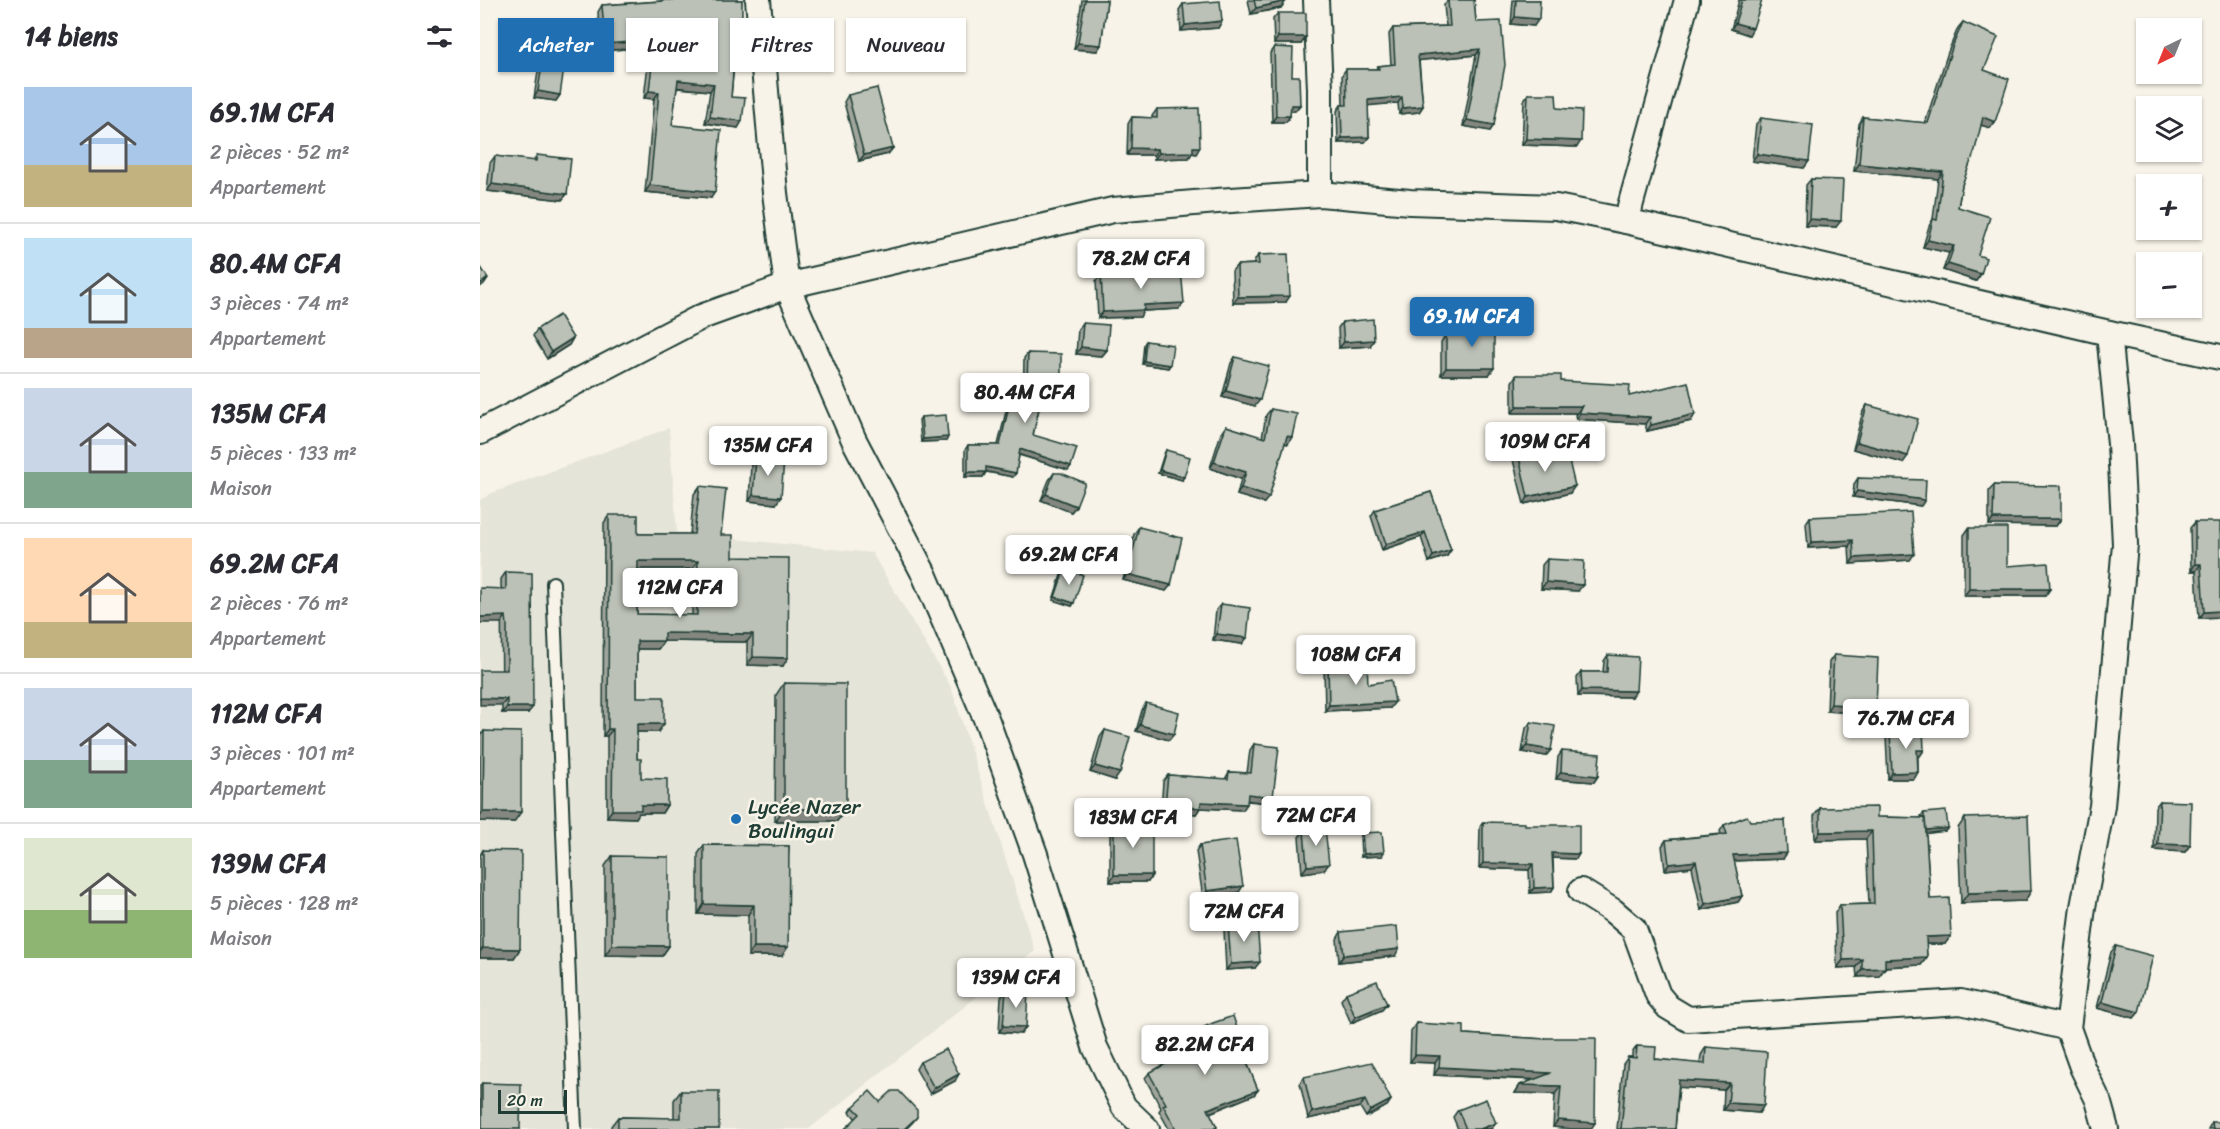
<!DOCTYPE html>
<html lang="fr">
<head>
<meta charset="utf-8">
<style>
	body { margin:0; font-family:Sriracha,sans-serif; background:#f2f2f3; color:#2b2b33; height:100vh; display:flex; flex-direction:column; font-size:22px; white-space:nowrap }
	* { box-sizing:border-box; margin:0 }
	p { font-size:20px; color:#7c7c81 }
	.icon { flex:none; width:33px; height:33px; fill:none; stroke:currentColor; stroke-width:2; stroke-linecap:round; stroke-linejoin:round }
	.map { position:relative; flex:1; overflow:hidden }
	.sheet { display:flex; flex-direction:column; background:#fff; width:480px }
	.sheet>* { flex:none }
	.top-card { position:absolute; left:18px; top:18px; width:570px; height:54px; display:flex; gap:12px }
	.needle { width:39px; rotate:223deg }
	.tools { position:absolute; left:1656px; top:18px; display:grid; gap:12px }
	.tools a { display:grid; place-items:center; width:66px; height:66px; border-radius:0px; background:#fff; box-shadow:0 2px 4px #0004; font-size:30px }
	.scale { position:absolute; left:18px; bottom:15px; width:69px; box-sizing:border-box; padding-left:6px; border:3px solid #1f3d34; border-top:0; font-size:16px; line-height:21px; white-space:nowrap; color:#1f3d34; -webkit-text-stroke:4px #f7f3e8; paint-order:stroke }
	.price { position:absolute; translate:-50% -51px; padding:0 14px; border-radius:6px; background:#fff; color:#222; font-size:20px; line-height:39px; filter:drop-shadow(0 2px 3px #0008) }
	.price::after { content:''; position:absolute; left:50%; top:36px; width:18px; height:14px; margin-left:-9px; background:inherit; clip-path:polygon(0 0,100% 0,50% 100%) }
	.price.current { background:#1f6fb2; color:#fff }
	ul { padding:0; list-style:none }
	li { display:flex; align-items:center; gap:18px; height:150px; padding:0 24px }
	li+li { border-top:2px solid #e1e1e2 }
	li span { display:grid; place-items:center; flex:none; width:168px; height:120px; border-radius:0px; color:#555 }
	li>.icon { margin-inline-start:auto }
	span .icon { width:72px; height:72px; fill:#fffc; stroke-width:1 }
	li b { font-size:26px }
	h2 { display:flex; justify-content:space-between; align-items:center; height:72px; padding:0 24px; font-size:26px }
	.tag { padding:0 21px; border-radius:0px; background:#fff; box-shadow:0 2px 4px #0004; font-size:21px; line-height:54px }
	.tag.current { background:#1f6fb2; color:#fff }
	main { display:flex; flex:1; min-height:0 }
	.map>svg:first-child { display:block }
	.built { fill:#e5e4d9 }
	.lines { fill:none; stroke-linecap:round; stroke-linejoin:round }
	.service-casing { stroke:#1f3d34; stroke-width:16 }
	.minor-casing { stroke:#1f3d34; stroke-width:28 }
	.service { stroke:#f7f3e8; stroke-width:12 }
	.minor { stroke:#f7f3e8; stroke-width:24 }
	.wall { fill:#a1a69d; stroke:#1f3d34; stroke-width:1.5; fill-rule:evenodd }
	.shaded-wall { fill:#83877f; stroke:#1f3d34; stroke-width:1.5 }
	.building { fill:#bbc1b6; stroke:#1f3d34; stroke-width:1.5; fill-rule:evenodd }
	.poi-dot { fill:#1f6fb2; stroke:#f7f3e8; stroke-width:2 }
	.labels { text-anchor:middle; dominant-baseline:central; stroke-width:5; stroke-linejoin:round; paint-order:stroke }
	.poi-label { font-size:21px; fill:#1f3d34; stroke:#f7f3e8; text-anchor:start }
</style>
</head>
<body>
<main>
<section class="sheet">
<h2>14 biens<svg class="icon" aria-label="filters" viewBox="0 0 24 24"><path d="M4 7h16M4 17h16"/><circle cx="9" cy="7" r="2"/><circle cx="15" cy="17" r="2"/></svg></h2>
<ul>
<li><span style="background:linear-gradient(#a9c7e8 65%,#c2b280 0)"><svg class="icon" aria-label="home" viewBox="0 0 24 24"><path d="M3 11l9-7 9 7M6 9v11h12V9"/></svg></span><div><b>69.1M CFA</b><p>2 pièces · 52 m²</p><p>Appartement</p></div></li>
<li><span style="background:linear-gradient(#bfe0f5 75%,#b9a48a 0)"><svg class="icon" aria-label="home" viewBox="0 0 24 24"><path d="M3 11l9-7 9 7M6 9v11h12V9"/></svg></span><div><b>80.4M CFA</b><p>3 pièces · 74 m²</p><p>Appartement</p></div></li>
<li><span style="background:linear-gradient(#c9d6e8 70%,#7fa58c 0)"><svg class="icon" aria-label="home" viewBox="0 0 24 24"><path d="M3 11l9-7 9 7M6 9v11h12V9"/></svg></span><div><b>135M CFA</b><p>5 pièces · 133 m²</p><p>Maison</p></div></li>
<li><span style="background:linear-gradient(#ffd9b3 70%,#c2b280 0)"><svg class="icon" aria-label="home" viewBox="0 0 24 24"><path d="M3 11l9-7 9 7M6 9v11h12V9"/></svg></span><div><b>69.2M CFA</b><p>2 pièces · 76 m²</p><p>Appartement</p></div></li>
<li><span style="background:linear-gradient(#c9d6e8 60%,#7fa58c 0)"><svg class="icon" aria-label="home" viewBox="0 0 24 24"><path d="M3 11l9-7 9 7M6 9v11h12V9"/></svg></span><div><b>112M CFA</b><p>3 pièces · 101 m²</p><p>Appartement</p></div></li>
<li><span style="background:linear-gradient(#dfe7d0 60%,#8fb573 0)"><svg class="icon" aria-label="home" viewBox="0 0 24 24"><path d="M3 11l9-7 9 7M6 9v11h12V9"/></svg></span><div><b>139M CFA</b><p>5 pièces · 128 m²</p><p>Maison</p></div></li>
</ul>
</section>
<div class="map">
<svg width="1740" height="1129" viewBox="0 0 1740 1129">
	<rect width="100%" height="100%" fill="#f7f3e8"/>
	<filter id="ink" filterUnits="userSpaceOnUse"><feTurbulence type="fractalNoise" baseFrequency=".0167" numOctaves="2"/><feDisplacementMap in="SourceGraphic" scale="12" xChannelSelector="R" yChannelSelector="G"/><feConvolveMatrix kernelMatrix="1 2 1 2 8 2 1 2 1" color-interpolation-filters="sRGB"/></filter>
	<g filter="url(#ink)">
		<!-- built -->
		<path class="built" d="M189,428L197,533L392,553L471,687L555,951L329,1129H0V500L12,493Z"/>
		<g class="lines">
			<!-- service casing -->
			<g class="service-casing">
				<path id="service" d="M73,583L95,1129"/>
			</g>
			<!-- minor casing -->
			<g class="minor-casing">
				<g id="minor">
					<path d="M278,0L295,193L307,286L374,440L444,574L507,721L555,854L615,1047L644,1107L667,1129"/>
					<path d="M836,0L840,89V194"/>
					<path d="M1146,221L1207,0"/>
					<path d="M0,432L221,317L307,286L633,210L737,201L840,194L930,202L1076,207L1146,221L1629,333L1740,357"/>
					<path d="M1101,891L1133,911L1154,929L1178,995L1188,1007L1208,1019L1481,1002L1588,1028"/>
					<path d="M1626,1129L1618,1100L1602,1067L1588,1028L1603,907L1622,806L1645,544L1640,444L1629,333"/>
				</g>
			</g>
			<!-- service -->
			<use href="#service" class="service"/>
			<!-- minor -->
			<use href="#minor" class="minor"/>
		</g>
		<!-- wall -->
		<g class="wall">
			<path d="M181,0H262L257,43H256L251,97L262,121L258,128L225,123L230,91L197,88L192,125L231,198L165,192L174,99L164,98L170,47L120,51L118,12L122,5L180,1Z"/>
			<path d="M602,0H627L621,45L617,51L594,49Z"/>
			<path d="M768,0H805L801,8L771,14Z"/>
			<path d="M968,0H994L996,22L1014,125L1010,131L983,126L996,55L939,60L943,106L939,112L919,114L918,103L888,105L889,137L885,142L858,143L857,111L861,105H863L862,75L866,69H896L898,66L911,65L909,34L913,28L966,26L964,5Z"/>
			<path d="M1033,0H1060L1054,26L1031,24Z"/>
			<path d="M1259,0H1282L1269,35L1251,29Z"/>
			<path d="M703,4L742,21L738,28L701,31L699,10Z"/>
			<path d="M798,13L826,37L821,44H794L793,19Z"/>
			<path d="M1483,22L1504,70L1515,122L1510,128L1501,125L1482,185L1478,207L1498,255L1501,274L1496,281L1463,270L1469,253L1443,247L1449,226L1453,219L1458,179L1374,171L1379,124L1383,117L1445,123L1468,52L1478,28Z"/>
			<path d="M794,47L812,76L820,105L815,111H810V116L806,122H792L790,53Z"/>
			<path d="M62,65L80,95L76,101L54,98L58,71Z"/>
			<path d="M1048,94L1077,108L1097,147L1042,145L1044,100Z"/>
			<path d="M368,95L413,148L408,154L379,161L364,102Z"/>
			<path d="M677,109L720,147L716,154L712,153L709,158L674,159V155H647L648,124L652,117L673,118L672,116Z"/>
			<path d="M1281,118L1329,161L1324,168L1272,161L1276,124Z"/>
			<path d="M57,155L87,194L82,200L7,191L10,163L15,156L53,161Z"/>
			<path d="M1331,179L1356,227L1325,226L1326,185Z"/>
			<path d="M778,255L806,302L753,303L752,271L757,265L774,264V262Z"/>
			<path d="M621,274L699,309L663,311L660,317L618,318L616,281Z"/>
			<path d="M862,322L890,346L859,348L858,328Z"/>
			<path d="M989,322L1009,375H961V342L966,335H985V328Z"/>
			<path d="M603,323L627,350L622,356L596,354L598,329Z"/>
			<path d="M57,329L93,338L89,345L67,359L53,336Z"/>
			<path d="M666,341L690,365L688,368L662,364L664,344Z"/>
			<path d="M548,353L577,391H563L553,435L591,466L588,470L539,455L536,473L533,477L506,472L503,477H485V450L488,445H518L526,411L529,406L543,409L544,358Z"/>
			<path d="M755,357L775,406L742,397L751,363Z"/>
			<path d="M1036,375L1081,381L1149,396L1215,414L1211,421L1167,431L1165,424L1096,419L1095,415L1097,413H1032V382Z"/>
			<path d="M1387,405L1423,463L1373,449L1383,411Z"/>
			<path d="M791,409L808,444L805,443L784,503L757,495L761,479L730,468L741,433L746,426L782,438L786,415Z"/>
			<path d="M441,417L468,437L466,441L441,442L439,420Z"/>
			<path d="M686,450L702,480L678,473L684,454Z"/>
			<path d="M1038,453L1066,463L1090,493L1044,504L1033,460Z"/>
			<path d="M276,458L296,504L269,501L271,464Z"/>
			<path d="M574,473L596,506L591,512L561,500L569,480Z"/>
			<path d="M1378,478L1441,506L1373,497L1374,484Z"/>
			<path d="M1514,485L1581,519L1576,526L1509,525V491Z"/>
			<path d="M220,486L241,535L253,557L303,666L267,665V642L184,641L178,649H157V697L178,732H157V759L161,778L187,805L182,813H159L156,818L127,817V736H123L124,523L129,515L158,534H210L214,494ZM158,569H212V615L157,614Z"/>
			<path d="M951,492L971,550L967,556L949,562L941,537L902,550L891,516L895,510Z"/>
			<path d="M1330,517L1430,560L1370,564L1369,546L1328,548L1326,523Z"/>
			<path d="M1715,522L1740,617L1719,618L1716,571H1711L1710,528Z"/>
			<path d="M659,527L691,585L686,591L643,580L654,534Z"/>
			<path d="M1489,528L1527,566L1570,589L1565,596H1484V535Z"/>
			<path d="M1067,559L1098,591L1061,589L1062,565Z"/>
			<path d="M585,568L594,603L592,606L573,600L582,572Z"/>
			<path d="M26,572L48,713H22L21,579Z"/>
			<path d="M741,604L762,644L733,640L736,610Z"/>
			<path d="M1128,655L1152,697L1098,696L1097,678L1101,672H1123L1124,661Z"/>
			<path d="M1354,655L1391,714L1347,711L1349,662Z"/>
			<path d="M848,664L888,684L910,708L845,711L844,669Z"/>
			<path d="M304,683L366,809L357,821H295L296,695Z"/>
			<path d="M666,703L694,734L689,740L656,731L662,710Z"/>
			<path d="M1051,722L1066,756L1042,752L1046,728Z"/>
			<path d="M625,730L635,780L610,772L620,737Z"/>
			<path d="M1410,730L1444,750L1440,756H1438V772L1434,779H1408L1406,736Z"/>
			<path d="M4,731L34,822L0,821V736Z"/>
			<path d="M774,744L793,797L788,803L767,801L763,810L720,808L716,814L681,811L683,781L688,775L745,779L749,772L767,773L770,750Z"/>
			<path d="M1082,751L1118,776L1114,782L1076,779L1078,757Z"/>
			<path d="M1680,801L1710,845L1705,852L1674,850L1675,807Z"/>
			<path d="M1340,808L1397,817L1442,818L1441,816L1444,813L1468,828L1465,831L1446,833L1450,899L1465,944H1446L1447,957L1441,965L1405,967V968L1399,976L1377,977L1376,967L1357,968L1355,913L1360,905L1389,904L1386,839L1335,840L1334,816Z"/>
			<path d="M1485,818L1545,901L1481,903L1478,828Z"/>
			<path d="M1270,821L1303,859L1254,861L1262,896L1258,902L1221,910L1212,867L1185,870L1182,846L1186,840L1241,834L1240,831L1244,825Z"/>
			<path d="M634,822L672,875L668,882H630V829Z"/>
			<path d="M1003,822L1099,854L1096,859L1073,858L1074,887L1071,892L1050,893L1049,870L999,868L1000,827Z"/>
			<path d="M824,831L844,870L822,873L819,837Z"/>
			<path d="M882,833L902,856L881,857L880,836Z"/>
			<path d="M224,845L309,846L302,956H268V915L218,914V854Z"/>
			<path d="M720,845L759,892L723,898L716,851Z"/>
			<path d="M3,850L40,949L34,958H0V855Z"/>
			<path d="M132,856L189,946L182,956L125,955V866Z"/>
			<path d="M748,924L775,968L746,970L744,930Z"/>
			<path d="M861,932L915,956L859,962L857,939Z"/>
			<path d="M1636,946L1659,1012L1654,1018L1617,1008L1631,952Z"/>
			<path d="M526,991L541,1034L519,1032L521,997Z"/>
			<path d="M866,993L907,1004L902,1010L871,1023L861,1000Z"/>
			<path d="M936,1023L984,1034L1064,1039L1065,1038L1111,1129H1092L1073,1127L1075,1094L1035,1093L1040,1085L1053,1080L954,1075L955,1063L930,1062L931,1031Z"/>
			<path d="M704,1036L758,1040L778,1090L774,1095L730,1113L737,1127L736,1129H689L679,1111L681,1108L665,1078L669,1073L705,1053L700,1042Z"/>
			<path d="M1157,1046L1175,1059L1220,1064L1221,1055L1226,1047L1284,1105L1279,1113L1243,1110L1244,1090L1199,1087L1195,1129H1137L1143,1064L1148,1057H1152V1053Z"/>
			<path d="M440,1062L475,1081L450,1094L436,1069Z"/>
			<path d="M824,1077L911,1100L907,1106L886,1117L880,1107L828,1119L820,1083Z"/>
			<path d="M2,1083L40,1129H0V1086Z"/>
			<path d="M201,1091L239,1129H131V1126L138,1117L194,1118V1100Z"/>
			<path d="M400,1102L437,1117L433,1122L426,1129H365L376,1119L370,1112L373,1107Z"/>
			<path d="M978,1110L1016,1123L1011,1129H978L973,1117Z"/>
			<path d="M1732,1122L1740,1129H1728Z"/>
		</g>
		<!-- shaded-wall -->
		<g class="shaded-wall">
			<path d="M806,1L801,8L771,14L776,8Z"/>
			<path d="M1035,17L1059,19L1054,26L1031,24Z"/>
			<path d="M742,21L738,28L701,31L705,25Z"/>
			<path d="M1255,23L1273,28L1269,35L1251,29Z"/>
			<path d="M256,36H262L257,43H252Z"/>
			<path d="M798,37H826L821,44H794Z"/>
			<path d="M175,40L170,47L120,51L125,44Z"/>
			<path d="M598,43L621,45L617,51L594,49Z"/>
			<path d="M1000,49L996,55L934,61L938,55Z"/>
			<path d="M198,80L234,84L230,91L193,87Z"/>
			<path d="M58,91L80,95L76,101L54,98Z"/>
			<path d="M169,91L179,92L174,99L164,98Z"/>
			<path d="M922,97L918,103L884,106L888,100Z"/>
			<path d="M811,105H820L815,111H807Z"/>
			<path d="M943,106L939,112L919,114L923,108Z"/>
			<path d="M796,116H810L806,122H792Z"/>
			<path d="M230,117L262,121L258,128L225,123Z"/>
			<path d="M1503,117L1515,122L1510,128L1498,124Z"/>
			<path d="M987,120L1014,125L1010,131L983,126Z"/>
			<path d="M889,137L885,142L858,143L862,138Z"/>
			<path d="M1046,139L1101,141L1097,147L1042,145Z"/>
			<path d="M713,147H720L716,154L712,153L709,158L674,159L679,153Z"/>
			<path d="M413,148L408,154L379,161L384,155Z"/>
			<path d="M651,148L678,149L674,155H647Z"/>
			<path d="M1277,154L1329,161L1324,168L1272,161Z"/>
			<path d="M1379,164L1463,172L1458,179L1374,171Z"/>
			<path d="M12,184L87,194L82,200L7,191Z"/>
			<path d="M170,185L235,192L231,198L165,192Z"/>
			<path d="M1329,219L1361,221L1356,227L1325,226Z"/>
			<path d="M1448,240L1474,246L1469,253L1443,247Z"/>
			<path d="M1468,264L1501,274L1496,281L1463,270Z"/>
			<path d="M8,278L4,284L0,287V284Z"/>
			<path d="M810,296L806,302L753,303L758,297Z"/>
			<path d="M704,303L699,309L663,311L660,317L618,318L623,312L664,305Z"/>
			<path d="M93,338L89,345L67,359L71,352Z"/>
			<path d="M894,340L890,346L859,348L864,342Z"/>
			<path d="M601,347L627,350L622,356L596,354Z"/>
			<path d="M664,361L690,365L688,368L662,364Z"/>
			<path d="M966,368H1014L1009,375H961Z"/>
			<path d="M564,386H581L577,391H561Z"/>
			<path d="M746,391L780,400L775,406L742,397Z"/>
			<path d="M1037,406H1102L1097,413H1032Z"/>
			<path d="M1100,413L1170,417L1165,424L1096,419Z"/>
			<path d="M1215,414L1211,421L1167,431L1171,425Z"/>
			<path d="M807,436L812,437L808,444L803,443Z"/>
			<path d="M468,437L466,441L441,442L443,439Z"/>
			<path d="M1377,442L1428,456L1423,463L1373,449Z"/>
			<path d="M540,449L591,466L588,470L537,454Z"/>
			<path d="M734,462L766,472L761,479L730,468Z"/>
			<path d="M506,467L536,473L533,477L503,471Z"/>
			<path d="M680,470L704,477L702,480L678,473Z"/>
			<path d="M488,472H506L503,477H485Z"/>
			<path d="M1095,486L1090,493L1044,504L1048,497Z"/>
			<path d="M761,488L789,497L784,503L757,495Z"/>
			<path d="M1377,491L1445,500L1441,506L1373,497Z"/>
			<path d="M566,494L596,506L591,512L561,500Z"/>
			<path d="M273,495L301,497L296,504L269,501Z"/>
			<path d="M1513,519H1581L1576,526L1509,525Z"/>
			<path d="M945,532L941,537L902,550L906,544Z"/>
			<path d="M1373,540L1369,546L1328,548L1332,542Z"/>
			<path d="M971,550L967,556L949,562L953,556Z"/>
			<path d="M1434,554L1430,560L1370,564L1374,558Z"/>
			<path d="M158,561H218L212,569H152Z"/>
			<path d="M1715,564H1721L1716,571H1711Z"/>
			<path d="M647,574L691,585L686,591L643,580Z"/>
			<path d="M1066,582L1103,585L1098,591L1061,589Z"/>
			<path d="M1489,589H1570L1565,596H1484Z"/>
			<path d="M575,597L594,603L592,606L573,600Z"/>
			<path d="M1740,611V617L1719,618L1724,612Z"/>
			<path d="M26,616L21,623H0V617Z"/>
			<path d="M184,633L273,634L267,642L178,641Z"/>
			<path d="M737,634L767,638L762,644L733,640Z"/>
			<path d="M157,641H184L178,649H152Z"/>
			<path d="M273,657L308,658L303,666L267,665Z"/>
			<path d="M1102,690L1156,691L1152,697L1098,696Z"/>
			<path d="M0,698L27,699L22,705H0Z"/>
			<path d="M915,702L910,708L845,711L849,705Z"/>
			<path d="M1351,704L1396,707L1391,714L1347,711Z"/>
			<path d="M27,707H53L48,713H22Z"/>
			<path d="M157,724H184L178,732H152Z"/>
			<path d="M660,725L694,734L689,740L656,731Z"/>
			<path d="M128,729H133L127,736H123Z"/>
			<path d="M1047,746L1071,750L1066,756L1042,752Z"/>
			<path d="M1437,750H1444L1440,756L1433,757Z"/>
			<path d="M615,766L640,773L635,780L610,772Z"/>
			<path d="M1081,772L1118,776L1114,782L1076,779Z"/>
			<path d="M1438,772L1434,779H1408L1412,773Z"/>
			<path d="M768,794L793,797L788,803L764,800Z"/>
			<path d="M721,802L767,804L763,810L720,808L716,814L681,811L685,805Z"/>
			<path d="M161,805H187L182,813H159L156,818L127,817L132,810Z"/>
			<path d="M304,809H366L357,821H295Z"/>
			<path d="M3,812H41L34,822L0,821V816Z"/>
			<path d="M1468,828L1465,831L1443,834L1446,830Z"/>
			<path d="M1392,831L1386,839L1335,840L1340,832Z"/>
			<path d="M1678,844L1710,845L1705,852L1674,850Z"/>
			<path d="M904,852L902,856L881,857L884,854Z"/>
			<path d="M1072,853L1099,854L1096,859L1069,858Z"/>
			<path d="M1307,853L1303,859L1249,861L1253,855Z"/>
			<path d="M1216,861L1212,867L1185,870L1189,864Z"/>
			<path d="M1003,863L1053,864L1049,870L999,868Z"/>
			<path d="M849,864L844,870L822,873L827,866Z"/>
			<path d="M634,875H672L668,882H630Z"/>
			<path d="M763,886L759,892L723,898L727,891Z"/>
			<path d="M1074,887L1071,892L1050,893L1054,888Z"/>
			<path d="M1551,891L1545,901L1481,903L1488,893Z"/>
			<path d="M1262,896L1258,902L1221,910L1225,904Z"/>
			<path d="M224,904L274,905L268,915L218,914Z"/>
			<path d="M1471,936L1465,944H1440L1446,937Z"/>
			<path d="M132,945L189,946L182,956L125,955Z"/>
			<path d="M274,947H308L302,956H268Z"/>
			<path d="M3,948L40,949L34,958H0V952Z"/>
			<path d="M919,949L915,956L859,962L864,955Z"/>
			<path d="M1447,957L1441,965L1399,967L1405,959Z"/>
			<path d="M1382,959L1376,967L1357,968L1363,960Z"/>
			<path d="M780,962L775,968L746,970L751,964Z"/>
			<path d="M1405,968L1399,976L1377,977L1382,969Z"/>
			<path d="M1622,1002L1659,1012L1654,1018L1617,1008Z"/>
			<path d="M907,1004L902,1010L871,1023L875,1017Z"/>
			<path d="M523,1026L546,1027L541,1034L519,1032Z"/>
			<path d="M935,1055L960,1056L955,1063L930,1062Z"/>
			<path d="M959,1067L1071,1073L1065,1080L954,1075Z"/>
			<path d="M479,1074L475,1081L450,1094L454,1088Z"/>
			<path d="M1199,1080L1250,1083L1244,1090L1194,1087Z"/>
			<path d="M1040,1085L1081,1086L1075,1094L1035,1093Z"/>
			<path d="M778,1090L774,1095L724,1115L728,1109Z"/>
			<path d="M885,1100L880,1107L828,1119L832,1112Z"/>
			<path d="M911,1100L907,1106L886,1117L890,1111Z"/>
			<path d="M1248,1103L1284,1105L1279,1113L1243,1110Z"/>
			<path d="M1078,1120L1115,1123L1111,1129H1092L1073,1127Z"/>
			<path d="M1016,1123L1011,1129H1000Z"/>
		</g>
		<!-- building -->
		<g class="building">
			<path d="M183,0H262V36H256L251,97L265,98L262,121L230,117L234,84L198,80L192,125L241,130L235,192L170,185L179,92L169,91L175,40L125,44L122,5L183,1Z"/>
			<path d="M605,0H627L621,45L598,43Z"/>
			<path d="M774,0H805L806,1L776,8Z"/>
			<path d="M968,0H994L996,22L1021,21L1025,65L1014,125L987,120L1000,49L938,55L943,106L923,108L922,97L888,100L889,137L862,138L861,105H867L866,69H899L898,66L915,64L913,28L970,26Z"/>
			<path d="M1036,0H1060L1059,19L1035,17Z"/>
			<path d="M1262,0H1282L1273,28L1255,23Z"/>
			<path d="M740,1L742,21L705,25L703,4Z"/>
			<rect x="798" y="13" width="28" height="24"/>
			<path d="M1483,22L1518,37L1504,70L1529,79L1515,122L1503,117L1495,150L1482,185L1478,207L1510,217L1498,255L1506,258L1501,274L1468,264L1474,246L1448,240L1453,219L1457,220L1463,172L1379,164L1383,117L1448,123L1473,45Z"/>
			<path d="M794,47L813,48L812,76H819L820,105H811L810,116H796Z"/>
			<path d="M62,65L84,68L80,95L58,91Z"/>
			<path d="M397,88L413,148L384,155L368,95Z"/>
			<path d="M1048,94H1076L1077,108L1102,110L1101,141L1046,139Z"/>
			<path d="M719,108L720,147H713V152L679,153L678,149L651,148L652,117L677,118V109Z"/>
			<path d="M1281,118L1333,125L1329,161L1277,154Z"/>
			<path d="M57,155L91,159L87,194L12,184L15,156L56,161Z"/>
			<path d="M1331,179L1363,180L1361,221L1329,219Z"/>
			<path d="M808,254L810,296L758,297L757,265L779,264L778,255Z"/>
			<path d="M0,266L8,278L0,284Z"/>
			<path d="M701,270L704,303L664,305V310L623,312L621,274Z"/>
			<path d="M79,315L93,338L71,352L57,329Z"/>
			<path d="M893,319L894,340L864,342L862,322Z"/>
			<path d="M989,322H1014V368H966V335H990Z"/>
			<path d="M603,323L629,325L627,350L601,347Z"/>
			<path d="M666,341L693,345L690,365L664,361Z"/>
			<path d="M548,353L581,354V386H564L553,435L597,448L591,466L540,449L536,473L506,467V472H488V445H520L529,406L546,410Z"/>
			<path d="M755,357L789,366L780,400L746,391Z"/>
			<path d="M1036,375H1081V381L1150,385L1149,396L1208,382L1215,414L1171,425L1170,417L1100,413V408L1102,406H1037Z"/>
			<path d="M1387,405L1438,419L1428,456L1377,442Z"/>
			<path d="M791,409L817,414L812,437L807,436L789,497L761,488L766,472L734,462L746,426L785,438Z"/>
			<path d="M466,415L468,437L443,439L441,417Z"/>
			<path d="M1062,447L1066,463L1088,457L1095,486L1048,497L1038,453Z"/>
			<path d="M686,450L710,457L704,477L680,470Z"/>
			<path d="M276,458L304,460L301,497L273,495Z"/>
			<path d="M574,473H581L605,483L596,506L566,494Z"/>
			<path d="M1378,478L1446,480L1445,500L1377,491Z"/>
			<path d="M1514,485L1581,486V519H1513Z"/>
			<path d="M220,486L246,489L241,535H253V557L309,558L308,658L273,657V634L184,633V641H157V697H184V724H157V759H161V778L187,779V805H161V810H132L133,729H128L129,515H158V534H214ZM158,561H218L217,615L157,614Z"/>
			<path d="M951,492L971,550L953,556L945,532L906,544L895,510Z"/>
			<path d="M1431,512L1434,554L1374,558L1373,540L1332,542L1330,517Z"/>
			<path d="M1715,522H1740V611L1724,612L1721,564H1715Z"/>
			<path d="M659,527L702,538L691,585L647,574Z"/>
			<path d="M1489,528H1527V566L1568,563L1570,589H1489Z"/>
			<path d="M1067,559L1104,561L1103,585L1066,582Z"/>
			<path d="M585,568L603,575L594,603L575,597Z"/>
			<path d="M26,572L52,573L53,707H27V699L0,698V670H27V625L26,616L0,617V588L26,589Z"/>
			<path d="M741,604L770,608L767,638L737,634Z"/>
			<path d="M1128,655L1158,657L1156,691L1102,690L1101,672H1127Z"/>
			<path d="M1354,655L1398,658L1396,707L1351,704Z"/>
			<path d="M887,663L888,684L911,680L915,702L849,705L848,664Z"/>
			<path d="M304,683L366,684V809H304Z"/>
			<path d="M666,703L699,712L694,734L660,725Z"/>
			<path d="M1051,722L1075,726L1071,750L1047,746Z"/>
			<path d="M1443,729L1444,750H1437L1438,772L1412,773L1410,730Z"/>
			<path d="M625,730L650,737L640,773L615,766Z"/>
			<path d="M4,731L41,732V812H3Z"/>
			<path d="M774,744L799,747L793,797L768,794L767,804L721,802L720,808L685,805L688,775L748,779L749,772L771,773Z"/>
			<path d="M1082,751L1120,754L1118,776L1081,772Z"/>
			<path d="M1680,801L1711,802L1710,845L1678,844Z"/>
			<path d="M1397,807V817L1445,818L1450,899L1469,898L1471,936L1446,937L1447,957L1405,959V968L1382,969V959L1363,960L1360,905L1394,904L1392,831L1340,832V808Z"/>
			<path d="M1466,811L1468,828L1446,830L1445,818H1444V813Z"/>
			<path d="M1267,816L1270,821L1305,820L1307,853L1253,855L1262,896L1225,904L1216,861L1189,864L1186,840L1247,834L1244,825Z"/>
			<path d="M1548,816L1551,891L1488,893L1485,818Z"/>
			<rect x="634" y="822" width="38" height="53"/>
			<path d="M1003,822L1045,823V825H1099V854L1072,853L1074,887L1054,888L1053,864L1003,863Z"/>
			<path d="M845,828L849,864L827,866L824,831Z"/>
			<path d="M902,832L904,852L884,854L882,833Z"/>
			<path d="M756,840L763,886L727,891L720,845Z"/>
			<path d="M224,845L309,846L308,947H274V905L224,904Z"/>
			<path d="M3,850L41,851L40,949L3,948Z"/>
			<path d="M132,856L189,857V946L132,945Z"/>
			<path d="M777,922L780,962L751,964L748,924Z"/>
			<path d="M917,926L919,949L864,955L861,932Z"/>
			<path d="M1636,946L1673,956L1659,1012L1622,1002Z"/>
			<path d="M897,981L907,1004L875,1017L866,993Z"/>
			<path d="M526,991L548,992L546,1027L523,1026Z"/>
			<path d="M753,1016L760,1037L757,1038L778,1090L728,1109L737,1127L733,1129H696L683,1105L686,1104L669,1073L711,1050L704,1036L733,1023Z"/>
			<path d="M936,1023L984,1026V1034L1065,1039V1038H1116L1115,1123L1078,1120L1081,1086L1040,1085L1071,1073L959,1067L960,1056L935,1055Z"/>
			<path d="M1157,1046L1176,1047L1175,1059L1225,1064L1226,1047L1287,1052L1284,1105L1248,1103L1250,1083L1199,1080L1195,1129H1141L1148,1057L1156,1058Z"/>
			<path d="M466,1049L479,1074L454,1088L440,1062Z"/>
			<path d="M892,1062L911,1100L890,1111L885,1100L832,1112L824,1077Z"/>
			<path d="M2,1083L41,1084L40,1129H2Z"/>
			<path d="M201,1091H239V1129H138V1117L201,1118Z"/>
			<path d="M390,1091L400,1102L412,1091H419L437,1110V1117L424,1129H365L380,1114L373,1107Z"/>
			<path d="M1006,1099L1016,1123L1000,1129H986L978,1110Z"/>
			<path d="M1732,1122H1740V1129H1733Z"/>
		</g>
	</g>
	<!-- markers -->
	<circle class="poi-dot" cx="256" cy="819" r="6"/>
	<g class="labels">
		<!-- poi labels -->
		<g class="poi-label">
			<text x="268" y="807">Lycée Nazer<tspan x="268" dy="24">Boulingui</tspan></text>
		</g>
	</g>
</svg>
<div class="tools">
<a><svg class="needle" viewBox="-14 -14 28 28"><path d="M0-13l5 13h-10z" fill="#e53935"/><path d="M0 13l5-13h-10z" fill="#7c7c81"/></svg></a>
<a><svg class="icon" aria-label="layers" viewBox="0 0 24 24"><path d="M12 4l9 5-9 5-9-5zM3 14l9 5 9-5"/></svg></a>
<a>+</a>
<a>−</a>
</div>
<div class="scale">20 m</div>
<b class="price" style="left:661px;top:290px">78.2M CFA</b>
<b class="price current" style="left:992px;top:348px">69.1M CFA</b>
<b class="price" style="left:545px;top:424px">80.4M CFA</b>
<b class="price" style="left:1065px;top:473px">109M CFA</b>
<b class="price" style="left:288px;top:477px">135M CFA</b>
<b class="price" style="left:589px;top:586px">69.2M CFA</b>
<b class="price" style="left:200px;top:619px">112M CFA</b>
<b class="price" style="left:876px;top:686px">108M CFA</b>
<b class="price" style="left:1426px;top:750px">76.7M CFA</b>
<b class="price" style="left:836px;top:847px">72M CFA</b>
<b class="price" style="left:653px;top:849px">183M CFA</b>
<b class="price" style="left:764px;top:943px">72M CFA</b>
<b class="price" style="left:536px;top:1009px">139M CFA</b>
<b class="price" style="left:725px;top:1076px">82.2M CFA</b>
<div class="top-card">
<a class="tag current">Acheter</a>
<a class="tag">Louer</a>
<a class="tag">Filtres</a>
<a class="tag">Nouveau</a>
</div>
</div>
</main>
</body>
</html>
